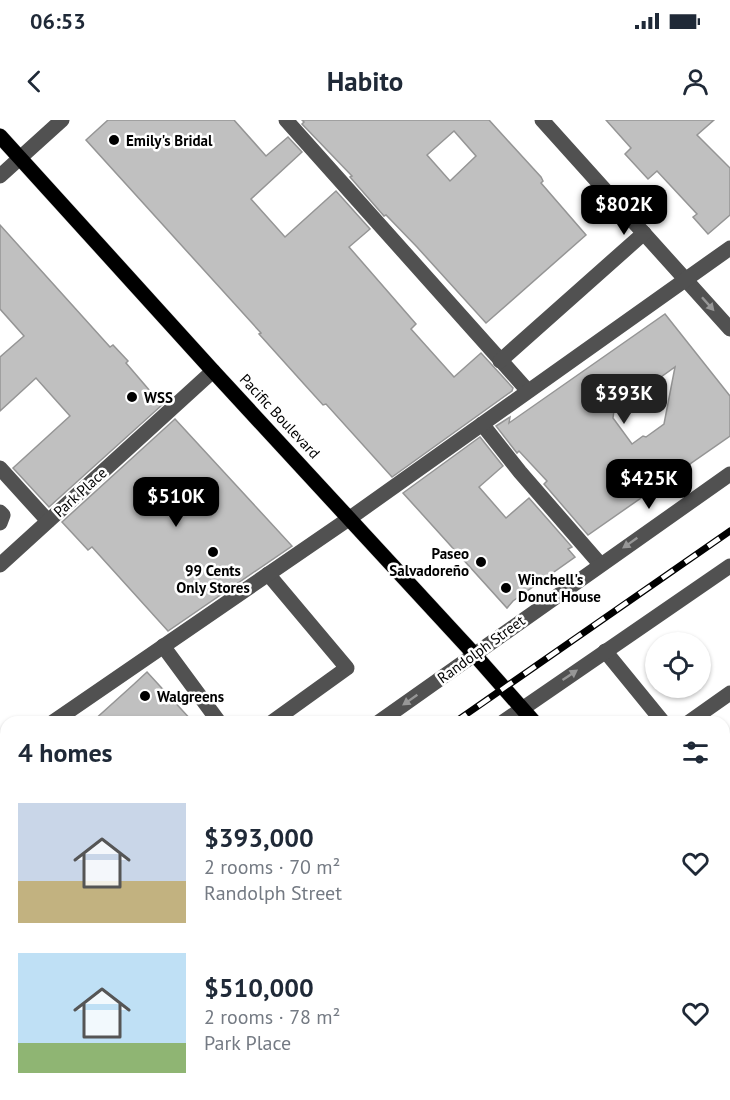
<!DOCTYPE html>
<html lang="en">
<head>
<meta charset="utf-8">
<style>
	body { margin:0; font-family:"PT Sans",sans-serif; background:#f2f2f3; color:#1f2937; height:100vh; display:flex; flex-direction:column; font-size:22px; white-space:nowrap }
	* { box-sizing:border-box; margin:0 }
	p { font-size:20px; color:#747a83 }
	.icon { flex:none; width:33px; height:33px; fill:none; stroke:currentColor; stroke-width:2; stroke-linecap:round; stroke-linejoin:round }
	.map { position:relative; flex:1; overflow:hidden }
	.details { position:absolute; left:0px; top:596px; width:730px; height:386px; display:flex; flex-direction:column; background:#fff; border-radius:18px 18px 0 0; box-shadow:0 2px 4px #0004 }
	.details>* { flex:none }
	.tools { position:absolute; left:645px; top:512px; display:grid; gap:12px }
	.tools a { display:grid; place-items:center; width:66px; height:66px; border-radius:50%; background:#fff; box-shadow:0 2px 4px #0004; font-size:30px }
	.price { position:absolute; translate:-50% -51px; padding:0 14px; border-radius:12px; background:#000; color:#fff; font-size:20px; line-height:39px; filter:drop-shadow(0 2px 3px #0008) }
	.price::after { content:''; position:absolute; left:50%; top:36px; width:18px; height:14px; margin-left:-9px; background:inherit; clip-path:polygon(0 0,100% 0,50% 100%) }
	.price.selected { background:#222; color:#fff }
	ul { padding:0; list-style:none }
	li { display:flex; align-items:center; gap:18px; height:150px; padding:0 18px }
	li span { display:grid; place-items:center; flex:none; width:168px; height:120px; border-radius:0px; color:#555 }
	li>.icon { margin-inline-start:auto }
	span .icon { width:72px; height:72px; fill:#fffc; stroke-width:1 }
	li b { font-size:26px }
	h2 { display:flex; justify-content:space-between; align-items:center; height:72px; padding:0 18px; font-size:26px }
	.status { display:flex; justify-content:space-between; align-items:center; height:42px; padding:0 30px; background:#fff; direction:ltr }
	.status svg { height:16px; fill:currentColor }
	header { display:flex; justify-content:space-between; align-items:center; height:78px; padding:0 18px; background:#fff; font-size:27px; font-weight:600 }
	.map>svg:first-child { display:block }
	.building { fill:#c0c0c0; stroke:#959595; stroke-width:1.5; fill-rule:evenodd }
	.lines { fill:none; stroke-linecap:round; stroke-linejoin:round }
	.major-casing { stroke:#dbdbdb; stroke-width:16 }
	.minor { stroke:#515151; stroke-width:15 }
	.major { stroke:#000; stroke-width:15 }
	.rail-casing { stroke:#000; stroke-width:7 }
	.rail { stroke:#fff; stroke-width:4.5; stroke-dasharray:14; stroke-linecap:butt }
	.oneway { fill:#979797 }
	.poi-dot { fill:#000; stroke:#fff; stroke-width:2 }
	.labels { text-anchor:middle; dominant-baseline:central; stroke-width:5; stroke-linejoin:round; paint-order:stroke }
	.poi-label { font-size:15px; font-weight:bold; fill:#000; stroke:#fff; text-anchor:start }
	.street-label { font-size:15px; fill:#000; stroke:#fff }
</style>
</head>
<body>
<div class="status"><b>06:53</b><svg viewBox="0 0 49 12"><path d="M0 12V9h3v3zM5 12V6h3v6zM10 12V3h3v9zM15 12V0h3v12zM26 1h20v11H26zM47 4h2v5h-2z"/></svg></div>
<header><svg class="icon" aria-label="back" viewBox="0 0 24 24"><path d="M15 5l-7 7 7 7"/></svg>Habito<svg class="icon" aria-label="person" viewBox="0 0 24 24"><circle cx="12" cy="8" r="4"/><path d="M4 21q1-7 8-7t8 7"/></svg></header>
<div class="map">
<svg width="730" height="980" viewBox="0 0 730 980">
	<rect width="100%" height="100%" fill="#fff"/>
	<!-- building -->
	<g class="building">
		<path d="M108,0H234L266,36L288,17L302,32L251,79L285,117L336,71L370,109L349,127L416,204L411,209L454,257L481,233L513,268L512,271L392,357L326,284L323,285L304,264L259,214L261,213L86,20Z"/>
		<path d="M302,0H489L541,57L543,61L541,63L586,115L486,203L417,127L386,95L384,96L350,57L352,56L302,4L304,2ZM454,11L476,36L450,61L427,35Z"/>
		<path d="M606,0H714L697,15L730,48V95L708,114L693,97L697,94L657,51L648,59L625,34L631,28Z"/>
		<path d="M0,105L110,227L113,225L128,241L126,243L162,285L49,387L13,348L70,296L36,258L0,291V237L24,216L0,189Z"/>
		<path d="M665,194L730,276V316L588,415L544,364L547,361L519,331L517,333L496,306L510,297L509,303ZM675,247L664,304L646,317L643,316L632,324L613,298L615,283L631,271L640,272Z"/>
		<path d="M175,299L292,426L168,511L92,427L88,430L62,402Z"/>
		<path d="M480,317L503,346L479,367L506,398L529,378L572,427L568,429L575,437L513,481L507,488L403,373Z"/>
		<path d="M147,552L193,602H92L133,565Z"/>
	</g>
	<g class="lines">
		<!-- major casing -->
		<g class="major-casing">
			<g id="major">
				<path d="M0,16L213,251L474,534L534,602"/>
				<path d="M724,815L730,821"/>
			</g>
		</g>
		<!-- minor -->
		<g class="minor">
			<path d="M286,0L528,271"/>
			<path d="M542,0L730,209"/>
			<path d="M0,56L62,0"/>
			<path d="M500,241L644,113"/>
			<path d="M482,304L520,352L600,444"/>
			<path d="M0,348L48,401"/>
			<path d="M0,392L3,395L0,403"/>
			<path d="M0,445L213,251"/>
			<path d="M268,454L347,548L272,602"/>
			<path d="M163,526L219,602"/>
			<path d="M605,531L663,602"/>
			<path d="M53,602L350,398L730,128"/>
			<path d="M379,602L730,354"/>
			<path d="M503,602L730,446"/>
			<path d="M689,602L730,573"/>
			<path d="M0,629L6,635"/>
			<path d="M0,840L6,847"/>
			<path d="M0,870L6,866"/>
			<path d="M724,955L730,961"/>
			<path d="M0,957L6,952"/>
			<path d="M117,975L121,980"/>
			<path d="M412,975L416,980"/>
			<path d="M286,980L292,975"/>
		</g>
		<!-- major -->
		<use href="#major" class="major"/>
		<!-- rail casing -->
		<g class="rail-casing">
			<g id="rail">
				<path d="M455,602L730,411"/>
				<path d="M0,922L6,917"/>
			</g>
		</g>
		<!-- rail -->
		<use href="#rail" class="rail"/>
	</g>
	<!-- one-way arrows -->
	<defs><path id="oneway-solid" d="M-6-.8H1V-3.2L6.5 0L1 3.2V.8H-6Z" transform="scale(1.5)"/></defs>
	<g class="oneway">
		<use href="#oneway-solid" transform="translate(708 184) rotate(48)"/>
		<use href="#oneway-solid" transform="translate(630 423) rotate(145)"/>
		<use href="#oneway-solid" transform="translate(570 555) rotate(-34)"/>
		<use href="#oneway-solid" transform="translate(410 580) rotate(145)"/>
	</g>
	<!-- markers -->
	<g class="poi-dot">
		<circle cx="114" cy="20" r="6"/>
		<circle cx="132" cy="277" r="6"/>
		<circle cx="213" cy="432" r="6"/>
		<circle cx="481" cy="442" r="6"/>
		<circle cx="506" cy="468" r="6"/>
		<circle cx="145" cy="576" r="6"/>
	</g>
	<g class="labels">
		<!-- poi labels -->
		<g class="poi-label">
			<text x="126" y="20">Emily's Bridal</text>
			<text x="144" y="277">WSS</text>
			<text x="469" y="433" text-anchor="end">Paseo<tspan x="469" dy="17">Salvadoreño</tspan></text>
			<text x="213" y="450" text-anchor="middle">99 Cents<tspan x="213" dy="17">Only Stores</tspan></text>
			<text x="518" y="459">Winchell's<tspan x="518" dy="17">Donut House</tspan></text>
			<text x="157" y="576">Walgreens</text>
		</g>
		<!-- street labels -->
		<g class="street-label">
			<text transform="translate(280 296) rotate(47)">Pacific Boulevard</text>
			<text transform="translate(80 372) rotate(-42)">Park Place</text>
			<text transform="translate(481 529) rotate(-36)">Randolph Street</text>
		</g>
	</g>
</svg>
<div class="tools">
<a><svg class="icon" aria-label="locate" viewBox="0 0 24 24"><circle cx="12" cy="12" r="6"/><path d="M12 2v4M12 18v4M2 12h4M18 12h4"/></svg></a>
</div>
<b class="price" style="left:624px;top:116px">$802K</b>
<b class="price selected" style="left:624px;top:305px">$393K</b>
<b class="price" style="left:649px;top:390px">$425K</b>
<b class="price" style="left:176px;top:408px">$510K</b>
<section class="details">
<h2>4 homes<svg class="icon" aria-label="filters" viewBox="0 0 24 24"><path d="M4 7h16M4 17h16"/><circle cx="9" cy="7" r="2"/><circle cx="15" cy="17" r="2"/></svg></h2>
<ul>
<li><span style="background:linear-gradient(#c9d6e8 65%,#c2b280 0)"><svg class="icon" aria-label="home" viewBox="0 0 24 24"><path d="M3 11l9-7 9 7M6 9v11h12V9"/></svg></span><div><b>$393,000</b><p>2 rooms · 70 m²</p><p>Randolph Street</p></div><svg class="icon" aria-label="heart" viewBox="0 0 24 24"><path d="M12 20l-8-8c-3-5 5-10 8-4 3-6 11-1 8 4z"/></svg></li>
<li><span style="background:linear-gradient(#bfe0f5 75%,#8fb573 0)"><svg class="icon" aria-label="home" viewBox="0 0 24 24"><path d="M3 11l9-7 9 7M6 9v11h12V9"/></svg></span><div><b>$510,000</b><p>2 rooms · 78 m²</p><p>Park Place</p></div><svg class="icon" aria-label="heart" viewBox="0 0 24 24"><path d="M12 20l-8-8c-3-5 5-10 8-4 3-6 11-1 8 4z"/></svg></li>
</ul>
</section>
</div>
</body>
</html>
